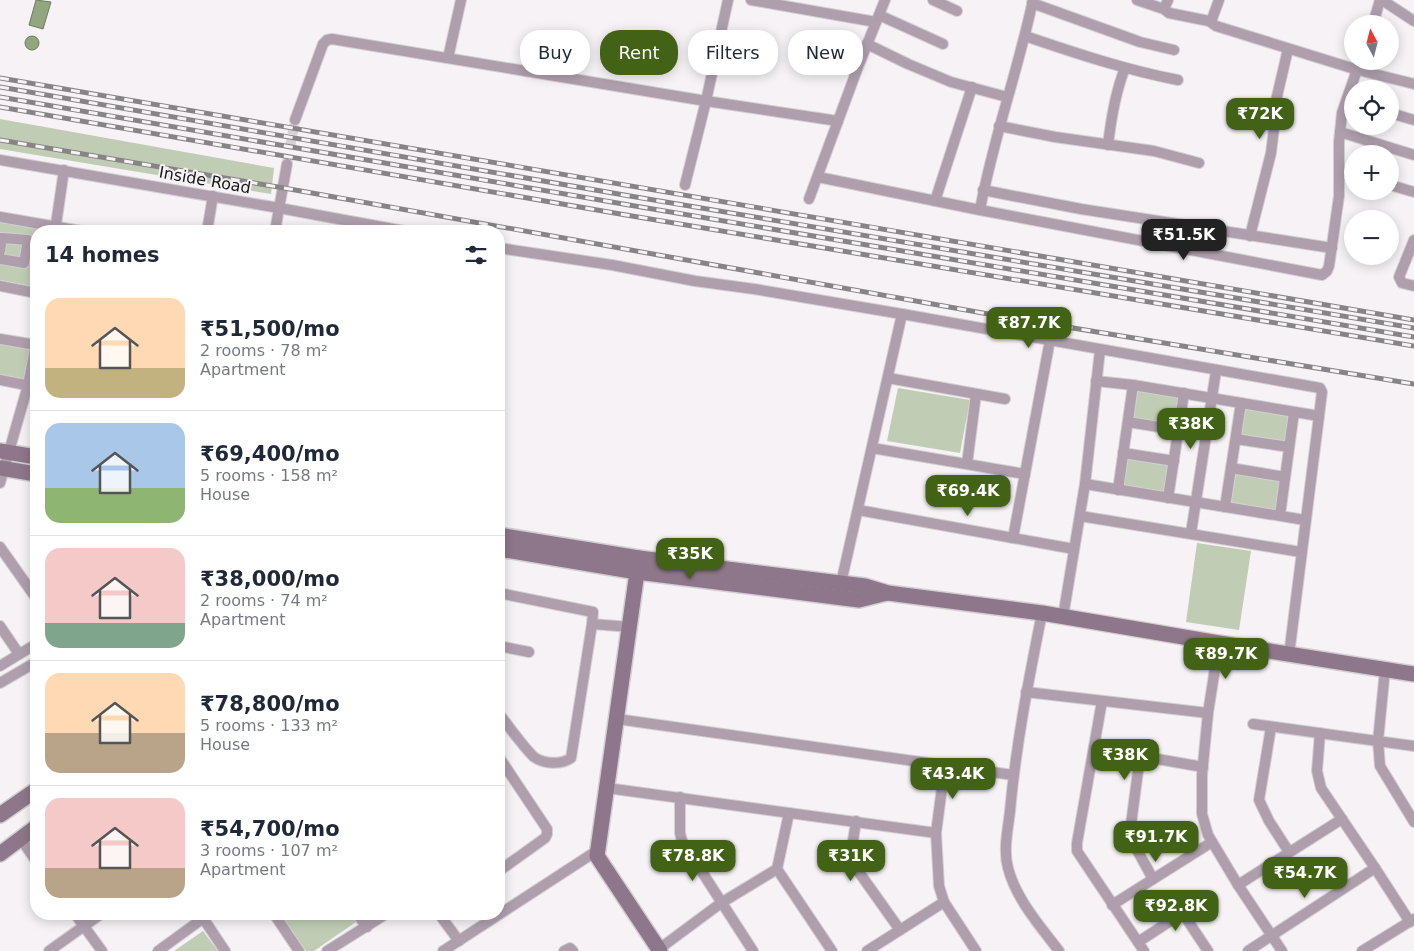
<!DOCTYPE html>
<html lang="en">
<head>
<meta charset="utf-8">
<style>
	body { margin:0; font-family:"DejaVu Sans",sans-serif; background:#f2f2f3; color:#1f2937; height:100vh; display:flex; flex-direction:column; font-size:19px; white-space:nowrap }
	* { box-sizing:border-box; margin:0 }
	p { font-size:16px; color:#747a83 }
	.icon { flex:none; width:28px; height:28px; fill:none; stroke:currentColor; stroke-width:2; stroke-linecap:round; stroke-linejoin:round }
	.map { position:relative; flex:1; overflow:hidden }
	.details { position:absolute; left:30px; top:225px; width:475px; height:695px; display:flex; flex-direction:column; background:#fff; border-radius:20px; box-shadow:0 2px 12px #0003 }
	.details>* { flex:none }
	.guide { position:absolute; left:520px; top:30px; width:475px; height:45px; display:flex; gap:10px }
	.needle { width:32px; rotate:353deg }
	.buttons { position:absolute; left:1344px; top:15px; display:grid; gap:10px }
	.buttons a { display:grid; place-items:center; width:55px; height:55px; border-radius:50%; background:#fff; box-shadow:0 2px 12px #0003; font-size:25px }
	.price { position:absolute; translate:-50% -42px; padding:0 11px; border-radius:10px; background:#426216; color:#fff; font-size:16px; line-height:32px; filter:drop-shadow(0 1px 2px #0008) }
	.price::after { content:''; position:absolute; left:50%; top:30px; width:15px; height:11px; margin-left:-8px; background:inherit; clip-path:polygon(0 0,100% 0,50% 100%) }
	.price.on { background:#222; color:#fff }
	ul { padding:0; list-style:none }
	li { display:flex; align-items:center; gap:15px; height:125px; padding:0 15px }
	li+li { border-top:1px solid #e0e1e3 }
	li span { display:grid; place-items:center; flex:none; width:140px; height:100px; border-radius:15px; color:#555 }
	li>.icon { margin-inline-start:auto }
	span .icon { width:60px; height:60px; fill:#fffc; stroke-width:1 }
	li b { font-size:21px }
	h2 { display:flex; justify-content:space-between; align-items:center; height:60px; padding:0 15px; font-size:21px }
	.chip { padding:0 18px; border-radius:20px; background:#fff; box-shadow:0 2px 12px #0003; font-size:18px; line-height:45px }
	.chip.on { background:#426216; color:#fff }
	.map>svg:first-child { display:block }
	.green { fill:#c0cdb4 }
	.water { fill:#92a67f; stroke:#6d7b60 }
	.lines { fill:none; stroke-linecap:round; stroke-linejoin:round }
	.street-tunnel { stroke:#d5d1d4; stroke-width:10; stroke-dasharray:10 5; stroke-linecap:butt }
	.street-casing { stroke:#d2cfd2; stroke-width:12 }
	.secondary-casing { stroke:#d2cfd2; stroke-width:18 }
	.street { stroke:#af9fad; stroke-width:10 }
	.secondary { stroke:#8e778a; stroke-width:15 }
	.rail-casing { stroke:#878486; stroke-width:5 }
	.rail { stroke:#f6f2f5; stroke-width:3; stroke-dasharray:9; stroke-linecap:butt }
	.labels { text-anchor:middle; dominant-baseline:central; stroke-width:4; stroke-linejoin:round; paint-order:stroke }
	.street-label { font-size:16px; fill:#181718; stroke:#f6f2f5 }
</style>
</head>
<body>
<div class="map">
<svg width="1414" height="951" viewBox="0 0 1414 951">
	<rect width="100%" height="100%" fill="#f6f2f5"/>
	<!-- green -->
	<g class="green">
		<path d="M0,119L274,168L271,194L0,149Z"/>
		<path d="M0,220L50,229V231H36V287L0,280Z"/>
		<path d="M0,343L31,349L25,382L0,378Z"/>
		<path d="M898,388L970,400L960,453L887,441Z"/>
		<path d="M1136,389L1180,396L1176,426L1131,419Z"/>
		<path d="M1246,407L1291,415L1286,444L1241,437Z"/>
		<path d="M1126,456L1170,463L1166,493L1121,486Z"/>
		<path d="M1236,473L1280,480L1275,510L1231,503Z"/>
		<path d="M1197,543L1251,551L1239,630L1186,622Z"/>
		<path d="M280,914H350L356,922L314,951H306Z"/>
		<path d="M203,931L218,951H174Z"/>
	</g>
	<!-- water -->
	<g class="water">
		<path d="M36,0L51,2L43,29L29,25Z"/>
		<circle cx="32" cy="43" r="7"/>
	</g>
	<g class="lines">
		<!-- street-tunnel -->
		<path class="street-tunnel" d="M287,164L295,120"/>
		<!-- street casing -->
		<g class="street-casing">
			<g id="street">
				<path d="M751,0L876,22"/>
				<path d="M933,0L957,11"/>
				<path d="M1137,0L1164,9"/>
				<path d="M1168,0L1164,9L1169,13L1209,21L1212,19L1219,0"/>
				<path d="M1382,0L1414,21"/>
				<path d="M1032,3L1140,42L1174,50"/>
				<path d="M879,15L943,44"/>
				<path d="M1209,21L1216,26L1358,70L1414,84"/>
				<path d="M1373,24L1380,0"/>
				<path d="M1025,36C1075,53 1126,70 1178,80"/>
				<path d="M867,44L908,64L951,82L1007,97"/>
				<path d="M448,58L461,0"/>
				<path d="M1390,113L1414,120"/>
				<path d="M295,120L323,44L327,40L332,39L706,101L838,121"/>
				<path d="M999,126L1055,137L1154,151L1199,163"/>
				<path d="M1340,132L1414,155"/>
				<path d="M1108,145C1111,119 1115,93 1125,68"/>
				<path d="M0,160L279,208L404,231"/>
				<path d="M1340,170L1352,174"/>
				<path d="M818,177L980,210L1322,275L1327,271L1329,266L1339,196V142L1342,113L1360,61"/>
				<path d="M685,185L706,101L728,0"/>
				<path d="M1390,185L1414,192"/>
				<path d="M983,190L1081,209L1332,248"/>
				<path d="M809,199L858,67L885,0"/>
				<path d="M935,201L972,87"/>
				<path d="M980,210C993,139 1018,71 1033,0"/>
				<path d="M0,217L81,231"/>
				<path d="M55,231L64,170"/>
				<path d="M207,231L213,196"/>
				<path d="M275,231L287,164"/>
				<path d="M1250,236L1271,153L1275,120L1272,118L1288,49"/>
				<path d="M1414,240L1399,277L1402,283L1414,286"/>
				<path d="M499,248L612,265L695,281L754,289L902,314L1320,388L1322,392L1319,416L1289,655"/>
				<path d="M0,251L2,238L28,240L24,263L0,259"/>
				<path d="M0,286L36,293"/>
				<path d="M0,339L36,345"/>
				<path d="M888,378L1005,399"/>
				<path d="M0,380L36,387"/>
				<path d="M1096,381L1133,385L1319,416"/>
				<path d="M1128,422L1178,430"/>
				<path d="M1236,439L1289,447"/>
				<path d="M872,448L1025,474"/>
				<path d="M1123,453L1174,461"/>
				<path d="M967,464L976,394"/>
				<path d="M1231,468L1285,477"/>
				<path d="M0,483L28,385L36,344"/>
				<path d="M1085,484L1305,520"/>
				<path d="M1118,490L1133,385"/>
				<path d="M1168,498L1184,393"/>
				<path d="M1225,507L1241,403"/>
				<path d="M858,510L1074,549"/>
				<path d="M1280,515L1294,412"/>
				<path d="M1080,516L1301,552"/>
				<path d="M1191,533L1216,371"/>
				<path d="M1013,538L1050,340"/>
				<path d="M0,547L36,598"/>
				<path d="M841,583L902,314"/>
				<path d="M499,593L593,612L592,624L630,627"/>
				<path d="M1042,613C1029,678 1016,744 1010,811C1008,829 1003,850 1008,868C1016,899 1040,926 1059,951"/>
				<path d="M1063,617L1085,484L1100,350"/>
				<path d="M0,626L19,654"/>
				<path d="M1219,643L1208,713L1202,775V814L1208,835L1238,885L1282,951"/>
				<path d="M499,646L529,652"/>
				<path d="M0,666L36,644"/>
				<path d="M1385,670L1378,741L1380,766L1414,822"/>
				<path d="M0,683L36,662"/>
				<path d="M1026,692L1208,713"/>
				<path d="M1102,701L1077,843V851L1144,951"/>
				<path d="M499,714C508,725 524,748 534,757C544,764 561,765 571,758L592,624"/>
				<path d="M617,719L1013,775"/>
				<path d="M1253,724L1414,746"/>
				<path d="M1271,727L1259,800L1269,821L1289,852"/>
				<path d="M1320,733L1317,771L1321,788L1375,868L1410,922"/>
				<path d="M499,757L547,829V834L545,838L499,871"/>
				<path d="M945,765L936,833L939,886L944,902L976,951"/>
				<path d="M607,788L936,833"/>
				<path d="M680,797V833L682,841L753,951"/>
				<path d="M789,813L777,869L832,951"/>
				<path d="M856,821L851,854V861L900,930"/>
				<path d="M21,839L36,861"/>
				<path d="M1153,879L1136,848L1130,832L1140,756L1203,767"/>
				<path d="M1238,885L1342,819"/>
				<path d="M1112,905L1212,842"/>
				<path d="M75,914L102,951"/>
				<path d="M274,914L299,951"/>
				<path d="M357,914L367,927"/>
				<path d="M439,914L459,941"/>
				<path d="M203,918L225,951"/>
				<path d="M1138,942L1178,916L1183,915L1186,918L1208,951"/>
				<path d="M659,949L721,903L777,869"/>
				<path d="M49,951L101,914"/>
				<path d="M158,951L209,914"/>
				<path d="M327,951L386,914"/>
				<path d="M443,951L598,850"/>
				<path d="M564,951L570,948L573,951"/>
				<path d="M867,951L944,902"/>
				<path d="M1248,951L1375,868"/>
				<path d="M1362,951L1414,919"/>
			</g>
		</g>
		<!-- secondary casing -->
		<g class="secondary-casing">
			<g id="secondary">
				<path d="M0,451L36,457"/>
				<path d="M0,468L36,474"/>
				<path d="M499,535L639,558L865,586L888,593L1042,613L1219,643L1414,674"/>
				<path d="M499,549L637,572L859,600L887,593"/>
				<path d="M639,558L597,856L660,951"/>
				<path d="M0,815L36,790"/>
				<path d="M0,854L36,827"/>
			</g>
		</g>
		<!-- street -->
		<use href="#street" class="street"/>
		<!-- secondary -->
		<use href="#secondary" class="secondary"/>
		<!-- rail casing -->
		<g class="rail-casing">
			<g id="rail">
				<path d="M0,78L1414,320"/>
				<path d="M0,87L630,196L1414,328"/>
				<path d="M0,97L629,205L1414,337"/>
				<path d="M0,107L626,215L1414,346"/>
				<path d="M0,140L284,188L994,315L1414,384"/>
			</g>
		</g>
		<!-- rail -->
		<use href="#rail" class="rail"/>
	</g>
	<g class="labels">
		<!-- street labels -->
		<g class="street-label">
			<text transform="translate(205 180) rotate(10)">Inside Road</text>
		</g>
	</g>
</svg>
<div class="buttons">
<a><svg class="needle" viewBox="-14 -14 28 28"><path d="M0-13l5 13h-10z" fill="#e53935"/><path d="M0 13l5-13h-10z" fill="#747a83"/></svg></a>
<a><svg class="icon" aria-label="locate" viewBox="0 0 24 24"><circle cx="12" cy="12" r="6"/><path d="M12 2v4M12 18v4M2 12h4M18 12h4"/></svg></a>
<a>+</a>
<a>−</a>
</div>
<b class="price" style="left:1260px;top:140px">₹72K</b>
<b class="price on" style="left:1184px;top:261px">₹51.5K</b>
<b class="price" style="left:1029px;top:349px">₹87.7K</b>
<b class="price" style="left:1191px;top:450px">₹38K</b>
<b class="price" style="left:968px;top:517px">₹69.4K</b>
<b class="price" style="left:690px;top:580px">₹35K</b>
<b class="price" style="left:1226px;top:680px">₹89.7K</b>
<b class="price" style="left:1125px;top:781px">₹38K</b>
<b class="price" style="left:953px;top:800px">₹43.4K</b>
<b class="price" style="left:1156px;top:863px">₹91.7K</b>
<b class="price" style="left:693px;top:882px">₹78.8K</b>
<b class="price" style="left:851px;top:882px">₹31K</b>
<b class="price" style="left:1305px;top:899px">₹54.7K</b>
<b class="price" style="left:1176px;top:932px">₹92.8K</b>
<div class="guide">
<a class="chip">Buy</a>
<a class="chip on">Rent</a>
<a class="chip">Filters</a>
<a class="chip">New</a>
</div>
<section class="details">
<h2>14 homes<svg class="icon" aria-label="filters" viewBox="0 0 24 24"><path d="M4 7h16M4 17h16"/><circle cx="9" cy="7" r="2"/><circle cx="15" cy="17" r="2"/></svg></h2>
<ul>
<li><span style="background:linear-gradient(#ffd9b3 70%,#c2b280 0)"><svg class="icon" aria-label="home" viewBox="0 0 24 24"><path d="M3 11l9-7 9 7M6 9v11h12V9"/></svg></span><div><b>₹51,500/mo</b><p>2 rooms · 78 m²</p><p>Apartment</p></div></li>
<li><span style="background:linear-gradient(#a9c7e8 65%,#8fb573 0)"><svg class="icon" aria-label="home" viewBox="0 0 24 24"><path d="M3 11l9-7 9 7M6 9v11h12V9"/></svg></span><div><b>₹69,400/mo</b><p>5 rooms · 158 m²</p><p>House</p></div></li>
<li><span style="background:linear-gradient(#f6c9c9 75%,#7fa58c 0)"><svg class="icon" aria-label="home" viewBox="0 0 24 24"><path d="M3 11l9-7 9 7M6 9v11h12V9"/></svg></span><div><b>₹38,000/mo</b><p>2 rooms · 74 m²</p><p>Apartment</p></div></li>
<li><span style="background:linear-gradient(#ffd9b3 60%,#b9a48a 0)"><svg class="icon" aria-label="home" viewBox="0 0 24 24"><path d="M3 11l9-7 9 7M6 9v11h12V9"/></svg></span><div><b>₹78,800/mo</b><p>5 rooms · 133 m²</p><p>House</p></div></li>
<li><span style="background:linear-gradient(#f6c9c9 70%,#b9a48a 0)"><svg class="icon" aria-label="home" viewBox="0 0 24 24"><path d="M3 11l9-7 9 7M6 9v11h12V9"/></svg></span><div><b>₹54,700/mo</b><p>3 rooms · 107 m²</p><p>Apartment</p></div></li>
</ul>
</section>
</div>
</body>
</html>
